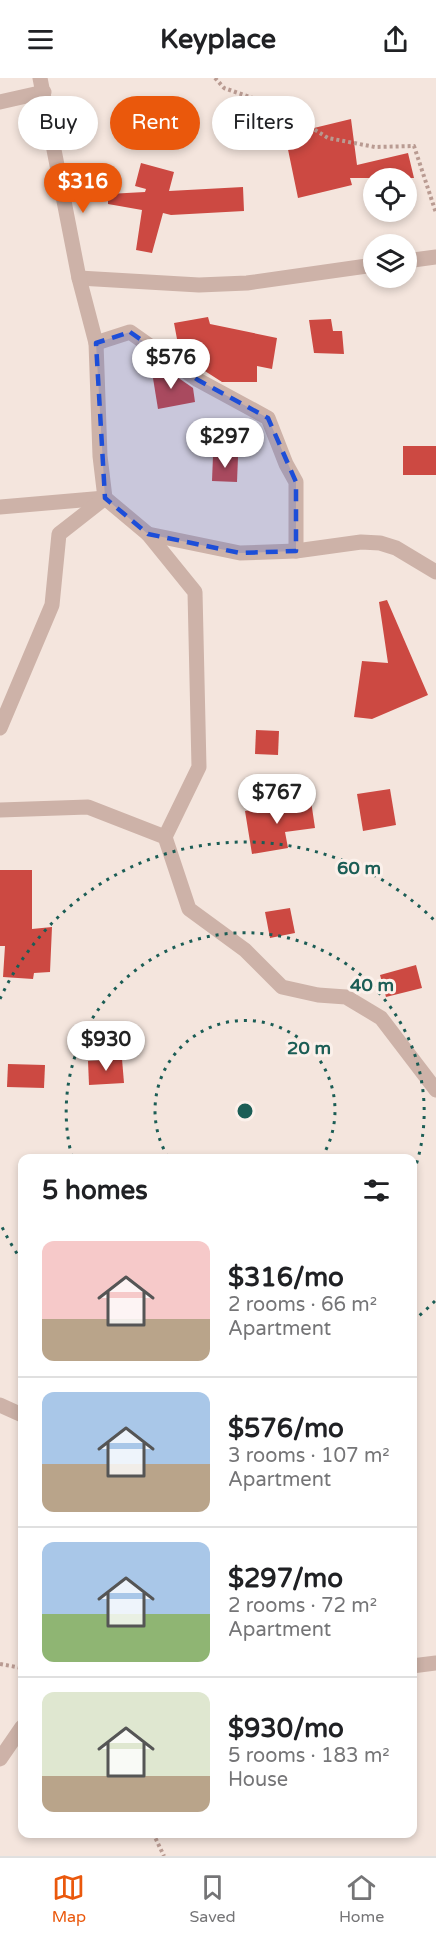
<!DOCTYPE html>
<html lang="en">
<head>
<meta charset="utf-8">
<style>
	body { margin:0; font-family:"Varela Round",sans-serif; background:#f6f6f6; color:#202124; height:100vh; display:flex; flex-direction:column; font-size:22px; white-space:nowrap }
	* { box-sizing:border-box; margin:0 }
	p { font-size:20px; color:#757577 }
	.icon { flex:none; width:33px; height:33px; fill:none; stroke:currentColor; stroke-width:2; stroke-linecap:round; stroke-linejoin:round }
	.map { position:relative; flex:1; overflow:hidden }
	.sheet { position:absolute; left:18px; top:1076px; width:399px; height:684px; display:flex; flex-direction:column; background:#fff; border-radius:12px; box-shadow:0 3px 9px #0003 }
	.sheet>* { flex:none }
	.top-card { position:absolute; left:18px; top:18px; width:400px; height:54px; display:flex; gap:12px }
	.controls { position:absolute; left:363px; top:90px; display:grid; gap:12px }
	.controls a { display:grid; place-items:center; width:54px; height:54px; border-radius:50%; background:#fff; box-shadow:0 3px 9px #0003; font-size:30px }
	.price { position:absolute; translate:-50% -51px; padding:0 14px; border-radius:21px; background:#fff; color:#222; font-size:20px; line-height:39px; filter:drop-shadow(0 2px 3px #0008) }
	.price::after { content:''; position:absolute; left:50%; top:36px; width:18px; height:14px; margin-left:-9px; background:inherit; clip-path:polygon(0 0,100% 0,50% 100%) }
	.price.on { background:#ea580c; color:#fff }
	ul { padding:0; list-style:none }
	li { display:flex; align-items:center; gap:18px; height:150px; padding:0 24px }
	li+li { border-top:2px solid #e0e0e0 }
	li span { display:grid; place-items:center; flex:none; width:168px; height:120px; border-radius:12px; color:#555 }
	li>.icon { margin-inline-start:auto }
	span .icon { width:72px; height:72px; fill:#fffc; stroke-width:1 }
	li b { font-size:26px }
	h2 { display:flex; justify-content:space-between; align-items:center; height:72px; padding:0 24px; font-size:26px }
	.chip { padding:0 21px; border-radius:27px; background:#fff; box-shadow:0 3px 9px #0003; font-size:21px; line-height:54px }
	.chip.on { background:#ea580c; color:#fff }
	header { display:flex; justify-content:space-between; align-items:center; height:78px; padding:0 24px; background:#fff; font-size:27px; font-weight:700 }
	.menu { display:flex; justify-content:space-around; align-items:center; height:84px; border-top:2px solid #e0e0e0; background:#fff; font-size:16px; color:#757577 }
	.menu a { display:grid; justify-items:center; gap:3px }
	.menu .on { color:#ea580c }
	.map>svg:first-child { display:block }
	.building { fill:#cc4942 }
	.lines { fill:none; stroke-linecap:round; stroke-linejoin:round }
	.path { stroke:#b99b92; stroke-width:4; stroke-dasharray:3 3; stroke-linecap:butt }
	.minor { stroke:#cdb2a8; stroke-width:15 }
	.marked { fill:#1d4ed8; fill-opacity:0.2; stroke:#1d4ed8; stroke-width:4.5; stroke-dasharray:12 8; stroke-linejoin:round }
	.ring { fill:none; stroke:#1b5d55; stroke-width:3; stroke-dasharray:3 6 }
	.centre { fill:#1b5d55; stroke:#fbf0ea; stroke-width:3 }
	.ring-label { font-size:18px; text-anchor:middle; font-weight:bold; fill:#1b5d55; stroke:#fbf0ea; stroke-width:6; stroke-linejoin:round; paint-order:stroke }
</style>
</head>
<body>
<header><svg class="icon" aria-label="menu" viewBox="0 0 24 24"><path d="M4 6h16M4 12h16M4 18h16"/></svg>Keyplace<svg class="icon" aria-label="share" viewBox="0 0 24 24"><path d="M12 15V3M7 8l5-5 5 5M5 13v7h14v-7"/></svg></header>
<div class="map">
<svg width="436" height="1778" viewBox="0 0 436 1778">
	<rect width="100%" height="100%" fill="#f4e5dd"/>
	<!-- building -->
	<g class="building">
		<path d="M351,41L357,87L408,75L414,100H350L352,107L298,120L285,57Z"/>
		<path d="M141,85L174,94L169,113L243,109L244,133L171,137L163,135L152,175L136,172L142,132L108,126V116L145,114L146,111L135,108Z"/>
		<path d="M208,239L210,246L277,260L272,291L257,288V304H222L180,277L174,245Z"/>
		<path d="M331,241L333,253H342L344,276L314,275L309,242Z"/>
		<path d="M167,292L193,310L195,324L158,331L152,294Z"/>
		<rect x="403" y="368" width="33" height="29"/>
		<path d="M213,378L238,379L237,404L212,403Z"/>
		<path d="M387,522L428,617L372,641L354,639L362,583L388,585L379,524Z"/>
		<path d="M256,652L279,653L278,677L255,676Z"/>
		<path d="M390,711L396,747L363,753L357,716Z"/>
		<path d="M311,723L315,750L285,754L288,770L252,776L245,733Z"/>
		<path d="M0,792H32V851L52,849L50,894L34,895L33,901L3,899L5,868H0Z"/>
		<path d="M290,830L295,855L270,860L265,834Z"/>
		<path d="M416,887L422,910L386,919L380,897Z"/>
		<path d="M122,981L124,1005L89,1007L88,983Z"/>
		<path d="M8,986L45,987L44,1010L7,1009Z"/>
	</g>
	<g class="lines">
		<!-- path -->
		<g class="path">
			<path d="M215,0L224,10L278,29L328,60L375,69L414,68L436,135"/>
			<path d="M0,1586L22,1590"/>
			<path d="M153,1755L164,1778"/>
		</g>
		<!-- minor -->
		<g class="minor">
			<path d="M0,24L44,14"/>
			<path d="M406,183L436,179"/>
			<path d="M79,200L199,207L247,205L374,187"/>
			<path d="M96,265L130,254L198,302L268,340L286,386L296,404V473"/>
			<path d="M0,429L105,420L148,456L240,475L296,473L361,464L380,465L396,470L436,494"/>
			<path d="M148,456L195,514L199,689L165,759"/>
			<path d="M0,650L52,527L59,456L105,420L100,378L96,265L79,200L40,0"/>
			<path d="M0,732L88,729L165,759L189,831L245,872L282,909L318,917L346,919L381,940L436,1012"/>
			<path d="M0,1327L22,1337"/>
			<path d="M412,1588L436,1585"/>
			<path d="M0,1681L22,1649"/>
		</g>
	</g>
	<!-- marked area -->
	<path class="marked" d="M130,254L198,302L268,340L296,404V473L240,475L148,456L105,420L96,265Z"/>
	<!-- distance rings -->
	<g class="ring">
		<path d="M168 1079A90 90 0 1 1 322 1079"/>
		<path d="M72 1079A179 179 0 1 1 413 1096"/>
		<path d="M435 1223A269 269 0 0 1 414 1242M22 1183A269 269 0 0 1 0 1145M0 921A269 269 0 0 1 435 843"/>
	</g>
	<circle cx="245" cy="1033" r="9" class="centre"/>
	<g class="ring-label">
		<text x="359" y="796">60 m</text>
		<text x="372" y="913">40 m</text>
		<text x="309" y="976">20 m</text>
	</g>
</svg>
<div class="controls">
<a><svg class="icon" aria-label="locate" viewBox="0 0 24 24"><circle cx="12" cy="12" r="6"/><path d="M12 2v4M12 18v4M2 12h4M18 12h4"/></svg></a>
<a><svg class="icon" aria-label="layers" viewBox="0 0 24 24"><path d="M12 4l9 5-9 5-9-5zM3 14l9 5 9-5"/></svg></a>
</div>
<b class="price on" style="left:83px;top:136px">$316</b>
<b class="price" style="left:171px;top:312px">$576</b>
<b class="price" style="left:225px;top:391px">$297</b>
<b class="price" style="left:277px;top:747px">$767</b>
<b class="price" style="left:106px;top:994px">$930</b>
<div class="top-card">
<a class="chip">Buy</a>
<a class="chip on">Rent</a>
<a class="chip">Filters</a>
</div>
<section class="sheet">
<h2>5 homes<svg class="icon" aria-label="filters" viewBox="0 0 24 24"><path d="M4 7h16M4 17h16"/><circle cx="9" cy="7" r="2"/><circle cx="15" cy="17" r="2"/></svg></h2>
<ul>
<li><span style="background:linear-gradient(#f6c9c9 65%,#b9a48a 0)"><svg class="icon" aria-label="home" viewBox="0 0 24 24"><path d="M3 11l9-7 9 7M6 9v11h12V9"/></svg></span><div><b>$316/mo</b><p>2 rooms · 66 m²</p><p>Apartment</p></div></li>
<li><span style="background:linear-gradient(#a9c7e8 60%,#b9a48a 0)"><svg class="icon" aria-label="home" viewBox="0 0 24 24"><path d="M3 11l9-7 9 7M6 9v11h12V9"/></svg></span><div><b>$576/mo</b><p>3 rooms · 107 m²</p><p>Apartment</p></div></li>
<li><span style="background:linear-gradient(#a9c7e8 60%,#8fb573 0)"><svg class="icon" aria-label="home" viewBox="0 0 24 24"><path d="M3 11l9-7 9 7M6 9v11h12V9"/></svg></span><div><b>$297/mo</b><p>2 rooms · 72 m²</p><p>Apartment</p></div></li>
<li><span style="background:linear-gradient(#dfe7d0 70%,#b9a48a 0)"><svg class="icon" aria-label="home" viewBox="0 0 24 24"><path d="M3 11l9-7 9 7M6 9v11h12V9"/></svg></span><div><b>$930/mo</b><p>5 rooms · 183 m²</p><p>House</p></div></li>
</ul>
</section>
</div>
<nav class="menu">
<a class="on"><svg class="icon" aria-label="map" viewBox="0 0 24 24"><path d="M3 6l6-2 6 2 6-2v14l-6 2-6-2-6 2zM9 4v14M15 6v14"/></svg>Map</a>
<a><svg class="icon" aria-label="saved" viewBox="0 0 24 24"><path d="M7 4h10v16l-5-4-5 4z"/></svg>Saved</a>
<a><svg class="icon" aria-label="home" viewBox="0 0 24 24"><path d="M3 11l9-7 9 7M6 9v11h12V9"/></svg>Home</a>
</nav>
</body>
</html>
